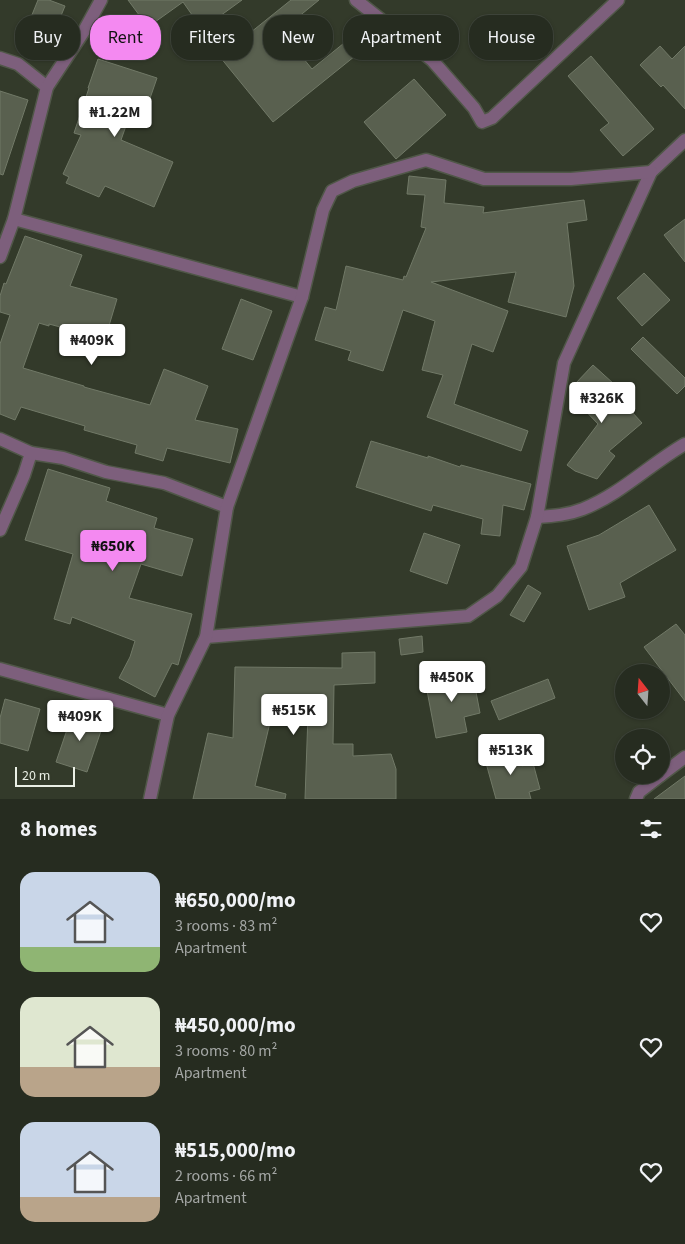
<!DOCTYPE html>
<html lang="en">
<head>
<meta charset="utf-8">
<style>
	body { margin:0; font-family:"Source Sans 3",sans-serif; background:#2e3429; color:#f1f3f6; height:100vh; display:flex; flex-direction:column; font-size:19px; white-space:nowrap }
	* { box-sizing:border-box; margin:0 }
	p { font-size:16px; color:#a4a7a5 }
	.icon { flex:none; width:28px; height:28px; fill:none; stroke:currentColor; stroke-width:2; stroke-linecap:round; stroke-linejoin:round }
	.map { position:relative; height:799px; overflow:hidden }
	.side { display:flex; flex-direction:column; background:#262c20; flex:1 }
	.side>* { flex:none }
	.guide { position:absolute; left:15px; top:15px; width:655px; height:45px; display:flex; gap:10px }
	.needle { width:32px; rotate:343deg }
	.buttons { position:absolute; left:615px; top:664px; display:grid; gap:10px }
	.buttons a { display:grid; place-items:center; width:55px; height:55px; border-radius:50%; background:#262c20; box-shadow:0 1px 4px #0004,0 0 0 1px #42483e; font-size:25px }
	.scale { position:absolute; left:15px; bottom:12px; width:60px; box-sizing:border-box; padding-left:5px; border:2px solid #eaefe5; border-top:0; font-size:14px; line-height:18px; white-space:nowrap; color:#eaefe5; -webkit-text-stroke:4px #333a2a; paint-order:stroke }
	.price { position:absolute; translate:-50% -42px; padding:0 11px; border-radius:5px; background:#fff; color:#222; font-size:16px; line-height:32px; filter:drop-shadow(0 1px 2px #0008) }
	.price::after { content:''; position:absolute; left:50%; top:30px; width:15px; height:11px; margin-left:-8px; background:inherit; clip-path:polygon(0 0,100% 0,50% 100%) }
	.price.on { background:#f489f1; color:#111 }
	ul { padding:0; list-style:none }
	li { display:flex; align-items:center; gap:15px; height:125px; padding:0 20px }
	li span { display:grid; place-items:center; flex:none; width:140px; height:100px; border-radius:15px; color:#555 }
	li>.icon { margin-inline-start:auto }
	span .icon { width:60px; height:60px; fill:#fffc; stroke-width:1 }
	li b { font-size:21px }
	h2 { display:flex; justify-content:space-between; align-items:center; height:60px; padding:0 20px; font-size:21px }
	.tag { padding:0 18px; border-radius:20px; background:#262c20; box-shadow:0 1px 4px #0004,0 0 0 1px #42483e; font-size:18px; line-height:45px }
	.tag.on { background:#f489f1; color:#111 }
	.map>svg:first-child { display:block }
	.building { fill:#59604f; stroke:#717967 }
	.lines { fill:none; stroke-linecap:round; stroke-linejoin:round }
	.minor-casing { stroke:#505748; stroke-width:15 }
	.minor { stroke:#7d5f7c; stroke-width:12 }
</style>
</head>
<body>
<div class="map">
<svg width="685" height="799" viewBox="0 0 685 799">
	<rect width="100%" height="100%" fill="#333a2a"/>
	<!-- building -->
	<g class="building">
		<path d="M38,0H49L65,6L46,52L21,42Z"/>
		<path d="M128,0H242L202,29L183,2L148,27Z"/>
		<path d="M291,0H319L281,31L312,69L349,39L360,52L273,122L220,57Z"/>
		<path d="M660,46L672,59L685,46V109L663,85L661,87L640,65Z"/>
		<path d="M591,56L654,129L623,156L600,130L609,123L568,76Z"/>
		<path d="M98,59L157,78L147,107L134,103L121,140L173,162L154,207L105,186L99,197L66,183L69,177L63,174L81,135L74,133L89,88H88Z"/>
		<path d="M414,79L446,115L396,159L364,122Z"/>
		<path d="M0,91L28,100L3,175L0,174Z"/>
		<path d="M409,176L446,180L444,203L484,207L483,213L584,200L587,220L567,223L574,286L566,317L508,302L516,272L431,282L508,311L493,352L472,344L454,404L528,431L521,451L427,417L443,375L422,370L435,321L403,310L383,371L348,360L351,351L315,340L325,307L336,310L346,266L403,280L404,276L406,277L426,228L421,227L425,195L407,194Z"/>
		<path d="M685,219V262L664,235Z"/>
		<path d="M25,236L82,255L70,286L117,299L105,339L49,324V326L39,323L23,368L84,386V387L150,405L164,369L208,386L195,420L238,429L230,463L167,448L163,461L135,453L137,445L84,430L85,426L21,407L15,420L0,414V344L10,315L0,312V296L4,283L6,284Z"/>
		<path d="M644,273L670,300L642,326L617,298Z"/>
		<path d="M241,299L272,311L253,360L222,349Z"/>
		<path d="M643,337L685,378V386L677,394L631,349Z"/>
		<path d="M593,365L614,384L610,388L642,423L609,451L615,456L597,479L575,471L567,465L598,424L578,403L587,395L575,384Z"/>
		<path d="M371,441L428,458V456L460,467L461,465L531,484L524,510L503,505L500,536L481,534L483,519L433,505L431,511L356,487Z"/>
		<path d="M48,469L110,488L106,501L157,518L154,528L193,539L182,576L141,564L129,598L192,614L178,665L172,663L155,697L119,678L130,657L135,641L72,617L70,624L54,619L73,554L25,540Z"/>
		<path d="M649,505L676,550L620,583L625,597L589,610L567,546L599,535Z"/>
		<path d="M424,533L460,545L447,584L410,571Z"/>
		<path d="M528,585L541,593L524,622L510,615Z"/>
		<path d="M676,624L685,635V701L644,647Z"/>
		<path d="M422,636L423,652L401,655L399,639Z"/>
		<path d="M375,652V683L334,685L333,744H353V756L391,754L396,769V799H305L308,715L272,714L255,786L286,794L285,799H193L208,733L233,738L235,667L342,668V653Z"/>
		<path d="M472,671L480,713L464,717L467,732L436,738L425,680Z"/>
		<path d="M548,679L555,698L499,720L491,701Z"/>
		<path d="M5,699L40,709L28,751L0,743V718Z"/>
		<path d="M73,712L104,722L87,772L56,762Z"/>
		<path d="M517,747L522,766L533,763L540,789L529,792L531,799H496L486,763V756Z"/>
		<path d="M685,776V799H654Z"/>
	</g>
	<g class="lines">
		<!-- minor casing -->
		<g class="minor-casing">
			<g id="minor">
				<path d="M356,0L432,60L474,108L482,122L492,118L618,0"/>
				<path d="M0,58L18,64L47,87"/>
				<path d="M14,219L302,297"/>
				<path d="M0,257L14,219L47,87L84,31L101,0"/>
				<path d="M0,439L31,453L24,475L0,530"/>
				<path d="M31,453L63,458L106,472L164,483L227,507"/>
				<path d="M537,517C553,516 568,515 583,509C621,494 650,464 685,444"/>
				<path d="M206,637L468,616L497,596L521,567L537,517L564,363L651,172L685,140"/>
				<path d="M0,669L168,715"/>
				<path d="M661,775L685,757"/>
				<path d="M150,799L168,715L206,637L227,507L302,297L323,210L332,191L353,181L426,160L484,179H571L651,172"/>
				<path d="M636,799L639,792L661,775"/>
			</g>
		</g>
		<!-- minor -->
		<use href="#minor" class="minor"/>
	</g>
</svg>
<div class="buttons">
<a><svg class="needle" viewBox="-14 -14 28 28"><path d="M0-13l5 13h-10z" fill="#e53935"/><path d="M0 13l5-13h-10z" fill="#a4a7a5"/></svg></a>
<a><svg class="icon" aria-label="locate" viewBox="0 0 24 24"><circle cx="12" cy="12" r="6"/><path d="M12 2v4M12 18v4M2 12h4M18 12h4"/></svg></a>
</div>
<div class="scale">20 m</div>
<b class="price" style="left:115px;top:138px">₦1.22M</b>
<b class="price" style="left:92px;top:366px">₦409K</b>
<b class="price" style="left:602px;top:424px">₦326K</b>
<b class="price on" style="left:113px;top:572px">₦650K</b>
<b class="price" style="left:452px;top:703px">₦450K</b>
<b class="price" style="left:294px;top:736px">₦515K</b>
<b class="price" style="left:80px;top:742px">₦409K</b>
<b class="price" style="left:511px;top:776px">₦513K</b>
<div class="guide">
<a class="tag">Buy</a>
<a class="tag on">Rent</a>
<a class="tag">Filters</a>
<a class="tag">New</a>
<a class="tag">Apartment</a>
<a class="tag">House</a>
</div>
</div>
<section class="side">
<h2>8 homes<svg class="icon" aria-label="filters" viewBox="0 0 24 24"><path d="M4 7h16M4 17h16"/><circle cx="9" cy="7" r="2"/><circle cx="15" cy="17" r="2"/></svg></h2>
<ul>
<li><span style="background:linear-gradient(#c9d6e8 75%,#8fb573 0)"><svg class="icon" aria-label="home" viewBox="0 0 24 24"><path d="M3 11l9-7 9 7M6 9v11h12V9"/></svg></span><div><b>₦650,000/mo</b><p>3 rooms · 83 m²</p><p>Apartment</p></div><svg class="icon" aria-label="heart" viewBox="0 0 24 24"><path d="M12 20l-8-8c-3-5 5-10 8-4 3-6 11-1 8 4z"/></svg></li>
<li><span style="background:linear-gradient(#dfe7d0 70%,#b9a48a 0)"><svg class="icon" aria-label="home" viewBox="0 0 24 24"><path d="M3 11l9-7 9 7M6 9v11h12V9"/></svg></span><div><b>₦450,000/mo</b><p>3 rooms · 80 m²</p><p>Apartment</p></div><svg class="icon" aria-label="heart" viewBox="0 0 24 24"><path d="M12 20l-8-8c-3-5 5-10 8-4 3-6 11-1 8 4z"/></svg></li>
<li><span style="background:linear-gradient(#c9d6e8 75%,#b9a48a 0)"><svg class="icon" aria-label="home" viewBox="0 0 24 24"><path d="M3 11l9-7 9 7M6 9v11h12V9"/></svg></span><div><b>₦515,000/mo</b><p>2 rooms · 66 m²</p><p>Apartment</p></div><svg class="icon" aria-label="heart" viewBox="0 0 24 24"><path d="M12 20l-8-8c-3-5 5-10 8-4 3-6 11-1 8 4z"/></svg></li>
</ul>
</section>
</body>
</html>
